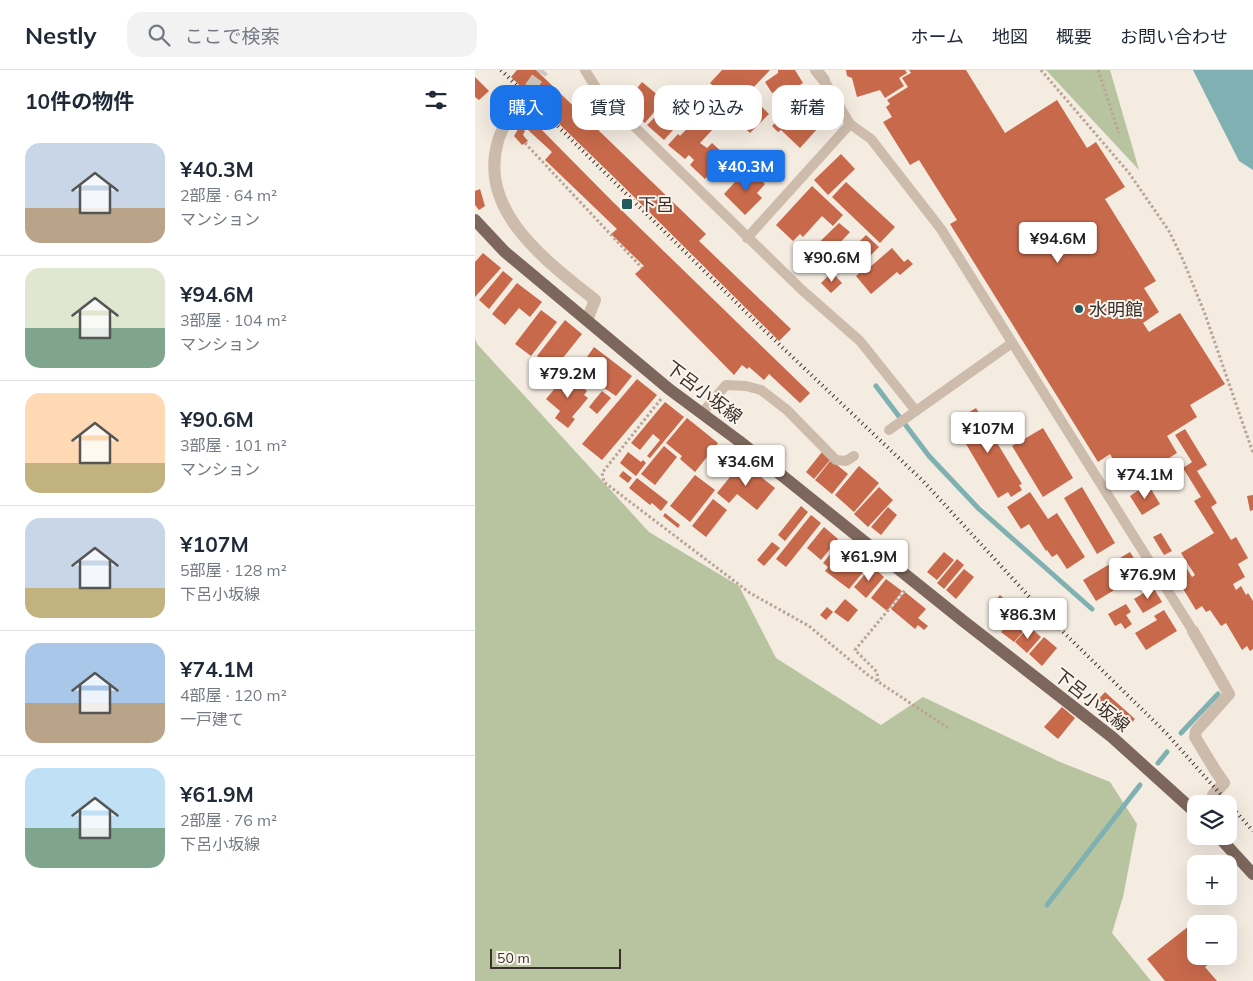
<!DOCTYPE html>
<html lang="ja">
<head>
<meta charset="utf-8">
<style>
	body { margin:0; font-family:Mulish,"Noto Sans JP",sans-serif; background:#f2f2f3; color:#1f2937; height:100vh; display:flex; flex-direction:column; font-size:19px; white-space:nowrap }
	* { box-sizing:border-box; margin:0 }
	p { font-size:16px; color:#747a83 }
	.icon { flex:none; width:28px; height:28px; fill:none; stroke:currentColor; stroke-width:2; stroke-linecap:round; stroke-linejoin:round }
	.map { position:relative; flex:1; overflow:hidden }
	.details { display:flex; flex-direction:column; background:#fff; width:475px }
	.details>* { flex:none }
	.hud { position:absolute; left:15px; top:15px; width:475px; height:45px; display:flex; gap:10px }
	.buttons { position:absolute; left:712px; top:725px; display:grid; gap:10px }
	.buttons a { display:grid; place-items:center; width:50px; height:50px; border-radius:10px; background:#fff; box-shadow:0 5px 20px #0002; font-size:25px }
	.scale { position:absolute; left:15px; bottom:12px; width:131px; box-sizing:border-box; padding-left:5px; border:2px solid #3b302b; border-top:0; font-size:14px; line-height:18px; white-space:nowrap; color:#3b302b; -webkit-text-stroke:4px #fbf5ee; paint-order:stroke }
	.price { position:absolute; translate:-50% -42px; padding:0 11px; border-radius:5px; background:#fff; color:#222; font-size:16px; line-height:32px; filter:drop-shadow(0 1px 2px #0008) }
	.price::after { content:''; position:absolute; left:50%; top:30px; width:15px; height:11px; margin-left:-8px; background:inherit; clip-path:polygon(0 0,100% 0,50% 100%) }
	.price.on { background:#1a73e8; color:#fff }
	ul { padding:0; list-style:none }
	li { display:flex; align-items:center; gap:15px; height:125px; padding:0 25px }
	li+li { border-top:1px solid #e0e1e3 }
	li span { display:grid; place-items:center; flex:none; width:140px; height:100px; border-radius:15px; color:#555 }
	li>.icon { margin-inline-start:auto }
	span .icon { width:60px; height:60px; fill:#fffc; stroke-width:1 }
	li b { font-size:21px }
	h2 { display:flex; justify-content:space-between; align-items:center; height:60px; padding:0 25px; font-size:21px }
	.tag { padding:0 18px; border-radius:15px; background:#fff; box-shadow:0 5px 20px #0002; font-size:18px; line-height:45px }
	.tag.on { background:#1a73e8; color:#fff }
	header { display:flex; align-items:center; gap:30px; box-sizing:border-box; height:70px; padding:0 25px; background:#fff; border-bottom:1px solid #e0e1e3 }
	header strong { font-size:24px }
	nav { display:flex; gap:28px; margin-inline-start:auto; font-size:18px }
	.search { width:350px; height:45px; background:#f2f2f3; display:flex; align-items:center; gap:12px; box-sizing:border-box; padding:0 18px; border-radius:15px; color:#747a83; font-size:19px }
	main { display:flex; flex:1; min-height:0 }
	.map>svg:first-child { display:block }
	.green { fill:#b8c4a0 }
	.water { fill:#7fb0b2 }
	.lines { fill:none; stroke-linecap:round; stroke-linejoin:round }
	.stream { stroke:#7fb0b2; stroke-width:5 }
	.building { fill:#c8694b }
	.tertiary-tunnel { stroke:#cfc6bd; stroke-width:12; stroke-dasharray:12 6; stroke-linecap:butt }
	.path { stroke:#b9a596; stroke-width:3; stroke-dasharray:2.5 2.5; stroke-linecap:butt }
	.service { stroke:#cdbbac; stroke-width:10 }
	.pedestrian { stroke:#cdbbac; stroke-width:12 }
	.minor { stroke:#cdbbac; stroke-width:12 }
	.tertiary { stroke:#cdbbac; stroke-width:12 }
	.primary { stroke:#7d675c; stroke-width:12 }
	.rail { stroke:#3b302b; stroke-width:4; stroke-dasharray:1 4; stroke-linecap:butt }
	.poi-dot { fill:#1f5a5e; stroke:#fbf5ee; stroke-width:2 }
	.labels { text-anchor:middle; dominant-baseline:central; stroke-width:4; stroke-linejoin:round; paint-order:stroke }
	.poi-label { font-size:18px; fill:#3b302b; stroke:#fbf5ee; text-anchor:start }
	.street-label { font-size:18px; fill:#3b302b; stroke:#fbf5ee }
</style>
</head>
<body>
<header>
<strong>Nestly</strong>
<div class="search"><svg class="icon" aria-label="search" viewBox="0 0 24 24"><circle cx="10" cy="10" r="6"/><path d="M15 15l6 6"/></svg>ここで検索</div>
<nav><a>ホーム</a><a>地図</a><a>概要</a><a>お問い合わせ</a></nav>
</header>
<main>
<section class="details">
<h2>10件の物件<svg class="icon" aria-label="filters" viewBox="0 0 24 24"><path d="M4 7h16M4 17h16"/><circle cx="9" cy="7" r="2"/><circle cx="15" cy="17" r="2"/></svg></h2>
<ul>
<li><span style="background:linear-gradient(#c9d6e8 65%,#b9a48a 0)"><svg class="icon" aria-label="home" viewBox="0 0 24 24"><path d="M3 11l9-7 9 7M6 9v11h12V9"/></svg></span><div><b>¥40.3M</b><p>2部屋 · 64 m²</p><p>マンション</p></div></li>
<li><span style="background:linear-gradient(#dfe7d0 60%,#7fa58c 0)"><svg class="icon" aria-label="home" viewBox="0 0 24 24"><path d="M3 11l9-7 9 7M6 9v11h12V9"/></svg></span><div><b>¥94.6M</b><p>3部屋 · 104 m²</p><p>マンション</p></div></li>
<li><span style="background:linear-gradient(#ffd9b3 70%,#c2b280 0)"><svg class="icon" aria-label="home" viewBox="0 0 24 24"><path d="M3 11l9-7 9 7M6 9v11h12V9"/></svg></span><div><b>¥90.6M</b><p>3部屋 · 101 m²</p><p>マンション</p></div></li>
<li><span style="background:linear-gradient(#c9d6e8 70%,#c2b280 0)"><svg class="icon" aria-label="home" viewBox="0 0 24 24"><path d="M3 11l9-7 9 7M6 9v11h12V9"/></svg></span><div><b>¥107M</b><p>5部屋 · 128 m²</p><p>下呂小坂線</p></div></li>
<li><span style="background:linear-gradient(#a9c7e8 60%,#b9a48a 0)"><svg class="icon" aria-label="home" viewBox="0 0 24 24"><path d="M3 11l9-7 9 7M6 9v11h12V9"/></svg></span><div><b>¥74.1M</b><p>4部屋 · 120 m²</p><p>一戸建て</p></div></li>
<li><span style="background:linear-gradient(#bfe0f5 60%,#7fa58c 0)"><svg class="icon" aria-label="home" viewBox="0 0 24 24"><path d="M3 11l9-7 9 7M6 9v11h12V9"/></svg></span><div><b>¥61.9M</b><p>2部屋 · 76 m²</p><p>下呂小坂線</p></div></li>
</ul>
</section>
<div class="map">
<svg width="778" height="911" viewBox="0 0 778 911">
	<rect width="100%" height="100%" fill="#f4ebe1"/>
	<!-- green -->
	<g class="green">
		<path d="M571,0H635L664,100Z"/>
		<path d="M0,269L3,275L174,462L264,516L301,588L406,655L448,627L585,692L635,712L662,754L648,827L637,863L676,911H0Z"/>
	</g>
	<!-- water -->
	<path class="water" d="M718,0H778V100L764,91Z"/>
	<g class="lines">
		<!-- stream -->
		<g class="stream">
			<path d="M401,316L454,386L504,439L617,539"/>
			<path d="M706,663L743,624"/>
			<path d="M683,693L692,682"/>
			<path d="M572,835L665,715"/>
		</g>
	</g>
	<!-- building -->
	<g class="building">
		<path d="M42,0H61L231,164L224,171L316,259L304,271L149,117L36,7Z"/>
		<path d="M247,0H295L260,37L235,13Z"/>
		<path d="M303,0H320L328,13L312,23L308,17L297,23L290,12L303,3Z"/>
		<path d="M371,0H430L432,3L424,8L429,16L410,28L405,20L382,27L377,8L372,6Z"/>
		<path d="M434,0H491L530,63L582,30L612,78L621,72L650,117L630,129L681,211L669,218L684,242L668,253L674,262L705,243L750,314L715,335L722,347L692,366L702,383L653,414L635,384L623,392L475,154L482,150L444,90L435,95L408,52L417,47L411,37L415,34L412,30L433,17L427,8L436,3Z"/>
		<path d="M0,7L14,21L4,30L0,27Z"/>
		<path d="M167,12L189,30L170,53L148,36Z"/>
		<path d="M334,20L353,47L325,78L306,60L303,62L297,56Z"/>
		<path d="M234,25L253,43L225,73L232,78L237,73L259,93L250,102L243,95L230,109L215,95L219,90L214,85L210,89L193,75L203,64L205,66L227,43L222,38Z"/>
		<path d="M276,26L294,44L275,63L257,46Z"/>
		<path d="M183,44L199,59L189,70L172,55Z"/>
		<path d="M58,51L136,130L335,323L325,333L294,304L289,310L274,297L272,299L267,295L259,305L160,204L169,196L136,164L142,159L70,90L77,82L52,59Z"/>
		<path d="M45,56L50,61L48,65L53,71L47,75L39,66Z"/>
		<path d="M366,84L380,99L353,125L339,110Z"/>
		<path d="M273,98L290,114L282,123L287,128L270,145L249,124Z"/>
		<path d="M371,112L420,157L405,173L357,127Z"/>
		<path d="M337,116L368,145L358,156L347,146L328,167L325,164L318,171L301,155Z"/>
		<path d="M5,119L10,136L4,140L0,135V121Z"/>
		<path d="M364,153L375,162L337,203L326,190Z"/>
		<path d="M391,165L404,177L383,198L370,186Z"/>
		<path d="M417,178L429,192L433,189L438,194L425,205L422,202L396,224L381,206L393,195L395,197Z"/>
		<path d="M8,183L26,198L0,227V192Z"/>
		<path d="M28,201L38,209L14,239L4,230Z"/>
		<path d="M357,202L367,213L356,223L346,213Z"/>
		<path d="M42,213L67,232L55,247L44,238L30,255L17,244Z"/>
		<path d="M66,240L82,252L56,286L40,274Z"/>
		<path d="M90,250L107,264L79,299L62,286Z"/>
		<path d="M119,277L157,306L141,326L126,316L124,319L112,310L115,306L111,303L114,299L107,294Z"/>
		<path d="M93,303L112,321L109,325L113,328L97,347L100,349L93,358L80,348L85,341L71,329Z"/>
		<path d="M162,309L182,325L127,390L107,374Z"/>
		<path d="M127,321L136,328L122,344L114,337Z"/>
		<path d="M190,332L209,347L175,388L172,386L185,370L178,364L165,380L156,373Z"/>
		<path d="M501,338L547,414L544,415L547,420L536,427L533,422L523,428L478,352Z"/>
		<path d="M212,348L243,373L220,402L205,389L207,386L191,373Z"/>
		<path d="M568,358L598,408L568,427L537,376Z"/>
		<path d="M710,359L732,395L722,401L742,433L736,437L756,470L761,467L773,488L763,494L770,507L758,514L761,520L766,516L771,525L773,523L778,531V579L775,581L772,576L767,580L751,553L746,556L735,540L731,542L727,536L721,540L697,501L709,494L717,507L720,505L706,483L739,463L719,431L726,427L708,398L717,392L700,365Z"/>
		<path d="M189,376L202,387L180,415L166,404Z"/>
		<path d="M153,382L166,392L168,390L171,393L161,406L145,393Z"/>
		<path d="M347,382L356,389L339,409L331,402Z"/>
		<path d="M356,390L373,404L357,424L340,410Z"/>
		<path d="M267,392L300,418L282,440L262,424L254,433L242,423Z"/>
		<path d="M384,396L404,413L379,442L360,425Z"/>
		<path d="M148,401L157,408L153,413L144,406Z"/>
		<path d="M220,405L240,420L215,452L195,436Z"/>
		<path d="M162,408L193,432L186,441L177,433L175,435L154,418Z"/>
		<path d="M673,414L685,434L667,445L655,426Z"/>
		<path d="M404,417L418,430L393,457L379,444Z"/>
		<path d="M607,417L640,473L622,484L589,428Z"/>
		<path d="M555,422L573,449L582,443L610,487L592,499L582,484L577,487L572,480L571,481L554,454L546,459L532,437Z"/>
		<path d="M778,425V440L775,441L772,426Z"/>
		<path d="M238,429L252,440L231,467L217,456Z"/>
		<path d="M326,436L333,442L310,471L303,465Z"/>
		<path d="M413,437L422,445L406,465L396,457Z"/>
		<path d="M190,443L205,455L203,458L188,446Z"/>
		<path d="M336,445L346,453L311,497L301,489Z"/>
		<path d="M349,457L363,469L346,490L332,478Z"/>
		<path d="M686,463L697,481L689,485L678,467Z"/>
		<path d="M366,471L395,494L374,519L350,501L353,497L348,493Z"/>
		<path d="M297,472L305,478L289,496L282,490Z"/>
		<path d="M469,482L479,490L462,510L452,502Z"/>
		<path d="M655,482L668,503L621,531L608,510Z"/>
		<path d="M482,489L489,495L469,519L462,513Z"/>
		<path d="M397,496L409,507L391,528L379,517Z"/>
		<path d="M489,499L499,507L481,529L471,520Z"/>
		<path d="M411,509L427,521L412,541L396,528Z"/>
		<path d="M678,517L687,532L668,543L659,529Z"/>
		<path d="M430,522L451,539L443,548L453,556L449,560L443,555L440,559L416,539Z"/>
		<path d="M525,525L542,540L533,550L516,535Z"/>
		<path d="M370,529L383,540L373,552L359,542Z"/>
		<path d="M651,534L656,542L651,545L657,554L650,559L646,553L640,556L633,544Z"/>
		<path d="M352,537L358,542L351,550L345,545Z"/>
		<path d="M689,540L702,561L671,580L660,563L682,550L679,546Z"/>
		<path d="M540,546L553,556L539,572L526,562Z"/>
		<path d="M554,556L566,567L552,583L540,572Z"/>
		<path d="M569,567L582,578L567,596L554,584Z"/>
		<path d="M630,622L660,649L649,661L619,634Z"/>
		<path d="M587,637L600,648L583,669L569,657Z"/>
		<path d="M721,854V886H740L741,888L730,897L742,911H690L672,889L714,856L716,859Z"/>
	</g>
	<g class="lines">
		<!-- tertiary-tunnel -->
		<path class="tertiary-tunnel" d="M34,47L68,0"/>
		<!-- path -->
		<g class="path">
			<path d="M566,0L654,103L694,161L708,190L730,244L778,383"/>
			<path d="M623,0L644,63"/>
			<path d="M50,73L167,198"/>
			<path d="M186,329L127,403L129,412L275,523L334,556L393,605L473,658"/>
			<path d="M403,611L402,602L380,580L430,520"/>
		</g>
		<!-- service -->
		<g class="service">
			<path d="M110,0L123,21L327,220L385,271L441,341"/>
			<path d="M349,10L375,54L396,69L466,159L718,561"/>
			<path d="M272,168L375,54"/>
			<path d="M227,343L251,315L271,316L286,320L312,340L361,390L371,391L379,386"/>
			<path d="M414,360L537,273"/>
		</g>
		<!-- pedestrian -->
		<path class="pedestrian" d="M718,561L754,624L721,661L720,667L740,700L749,713L738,725"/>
		<!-- minor -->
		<path class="minor" d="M341,0L349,10"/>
		<!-- tertiary -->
		<path class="tertiary" d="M34,47C30,55 25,63 23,71C2,142 73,192 120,230L112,250"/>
		<!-- primary -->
		<g class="primary">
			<path d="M0,150L30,182L194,319L264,371L487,550L637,667L721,743"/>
			<path d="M743,766L778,804"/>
		</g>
		<!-- rail -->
		<path class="rail" d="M26,0L289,260L448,411L571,545L692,664L778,761"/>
	</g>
	<!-- markers -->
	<g class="poi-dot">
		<rect x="146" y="128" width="12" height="12" rx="2.5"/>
		<circle cx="604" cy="239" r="5"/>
	</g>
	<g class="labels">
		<!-- poi labels -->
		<g class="poi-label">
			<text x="163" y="134">下呂</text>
			<text x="614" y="239">水明館</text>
		</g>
		<!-- street labels -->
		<g class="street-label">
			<text transform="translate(229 322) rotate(37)">下呂小坂線</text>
			<text transform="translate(617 630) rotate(38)">下呂小坂線</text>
		</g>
	</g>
</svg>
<div class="buttons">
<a><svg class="icon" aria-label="layers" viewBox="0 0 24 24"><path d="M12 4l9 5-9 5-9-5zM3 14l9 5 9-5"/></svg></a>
<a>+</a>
<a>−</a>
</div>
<div class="scale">50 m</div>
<b class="price on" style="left:271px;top:122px">¥40.3M</b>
<b class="price" style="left:583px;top:194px">¥94.6M</b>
<b class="price" style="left:357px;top:213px">¥90.6M</b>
<b class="price" style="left:93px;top:329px">¥79.2M</b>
<b class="price" style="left:513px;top:384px">¥107M</b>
<b class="price" style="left:271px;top:417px">¥34.6M</b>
<b class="price" style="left:670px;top:430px">¥74.1M</b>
<b class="price" style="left:394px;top:512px">¥61.9M</b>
<b class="price" style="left:673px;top:530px">¥76.9M</b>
<b class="price" style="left:553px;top:570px">¥86.3M</b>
<div class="hud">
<a class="tag on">購入</a>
<a class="tag">賃貸</a>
<a class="tag">絞り込み</a>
<a class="tag">新着</a>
</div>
</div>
</main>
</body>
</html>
